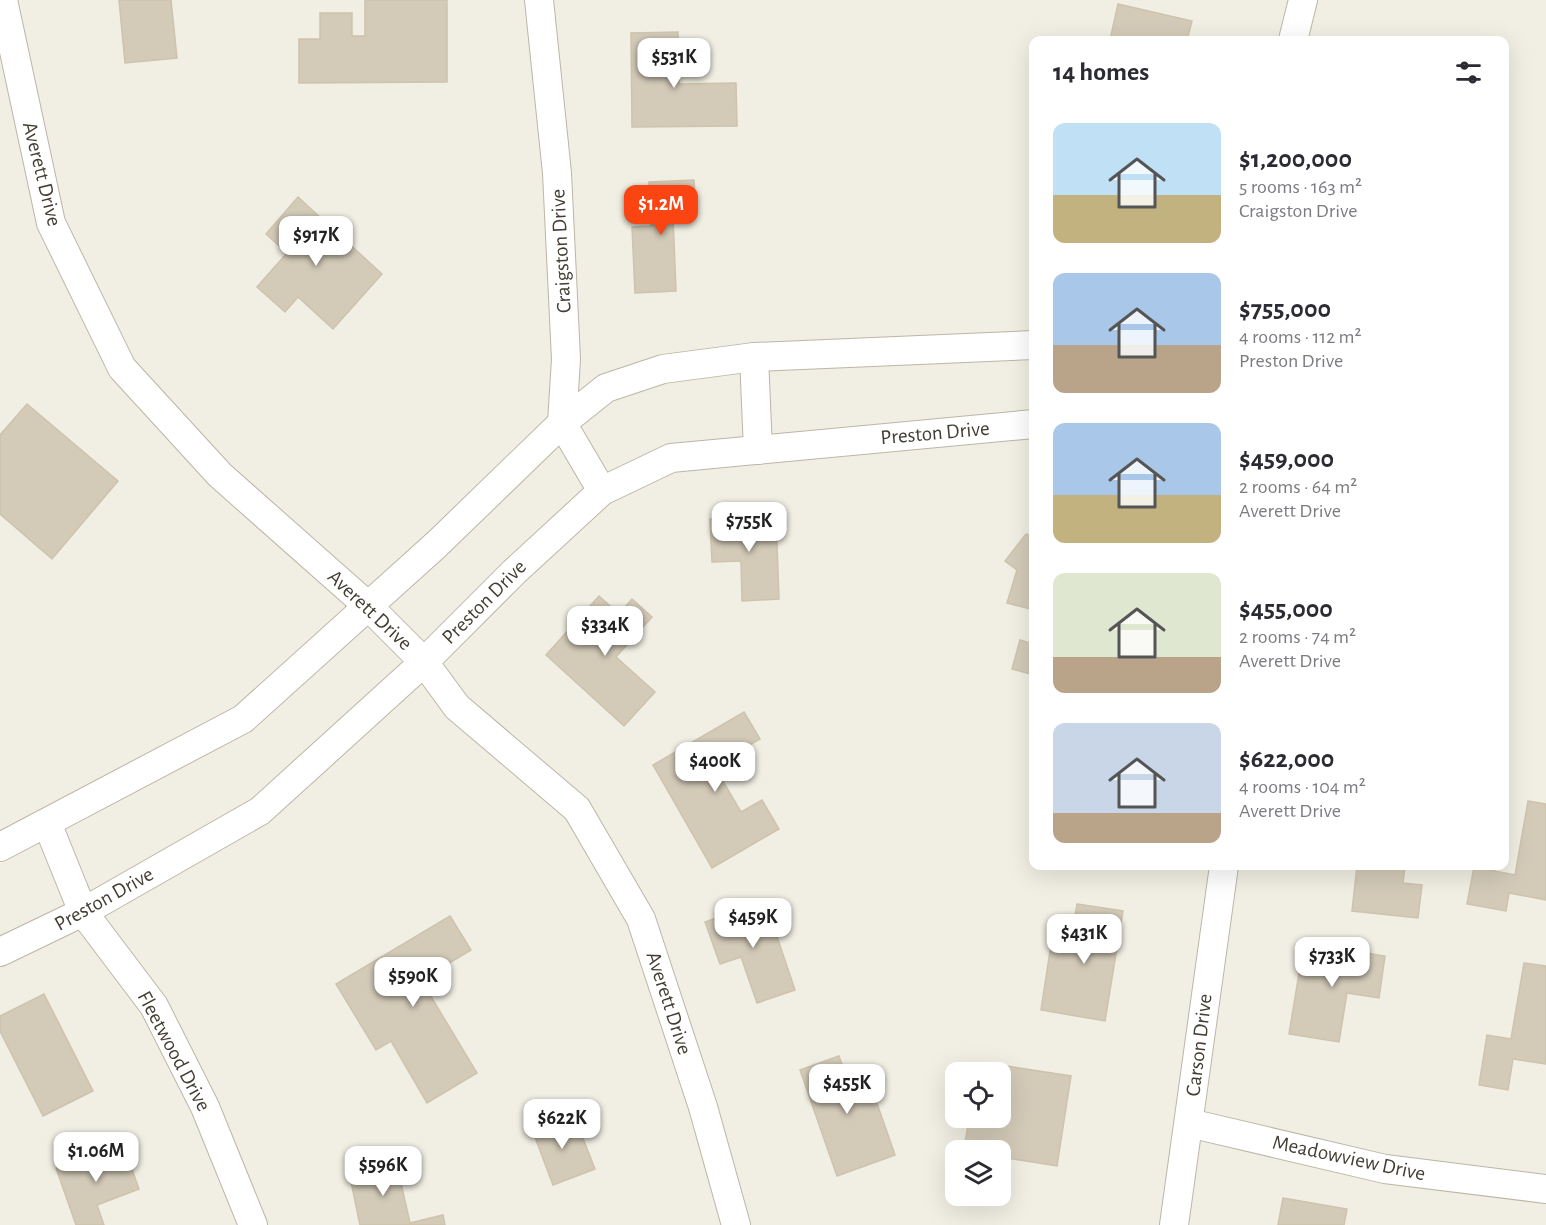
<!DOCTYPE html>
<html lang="en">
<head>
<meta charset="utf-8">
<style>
	body { margin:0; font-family:"Alegreya Sans",sans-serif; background:#f7f7f7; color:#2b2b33; height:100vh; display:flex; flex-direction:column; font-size:22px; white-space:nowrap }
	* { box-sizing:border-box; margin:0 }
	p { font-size:20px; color:#7c7c81 }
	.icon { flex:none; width:33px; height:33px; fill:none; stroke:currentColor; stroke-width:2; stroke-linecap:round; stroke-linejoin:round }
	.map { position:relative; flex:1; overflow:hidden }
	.details { position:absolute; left:1029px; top:36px; width:480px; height:834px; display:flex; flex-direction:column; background:#fff; border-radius:12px; box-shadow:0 6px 24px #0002 }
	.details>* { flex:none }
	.controls { position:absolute; left:945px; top:1062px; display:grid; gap:12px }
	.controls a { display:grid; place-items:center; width:66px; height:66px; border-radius:12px; background:#fff; box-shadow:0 6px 24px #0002; font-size:30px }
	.price { position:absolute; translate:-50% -51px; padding:0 14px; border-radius:12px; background:#fff; color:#222; font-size:20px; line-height:39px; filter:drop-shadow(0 2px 3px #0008) }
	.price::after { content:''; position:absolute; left:50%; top:36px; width:18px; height:14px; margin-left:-9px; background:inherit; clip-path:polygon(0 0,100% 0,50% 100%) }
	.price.on { background:#fa4411; color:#fff }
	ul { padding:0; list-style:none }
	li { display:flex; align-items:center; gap:18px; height:150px; padding:0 24px }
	li span { display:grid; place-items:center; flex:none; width:168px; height:120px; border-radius:12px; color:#555 }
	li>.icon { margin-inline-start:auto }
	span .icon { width:72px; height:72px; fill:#fffc; stroke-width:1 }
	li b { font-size:26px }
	h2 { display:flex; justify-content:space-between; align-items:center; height:72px; padding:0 24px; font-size:26px }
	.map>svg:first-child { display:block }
	.building { fill:#d3cab8; stroke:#cec3ac; stroke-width:1.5 }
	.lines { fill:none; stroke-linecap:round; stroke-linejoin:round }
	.street-casing { stroke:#bdb6a6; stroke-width:30 }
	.street { stroke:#fff; stroke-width:28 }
	.labels { text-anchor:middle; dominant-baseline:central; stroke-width:4.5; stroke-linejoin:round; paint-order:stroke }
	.street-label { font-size:21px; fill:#433e33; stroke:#fff }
</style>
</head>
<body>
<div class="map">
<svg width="1546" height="1225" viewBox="0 0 1546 1225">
	<rect width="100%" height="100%" fill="#f1eee3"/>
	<!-- building -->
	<g class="building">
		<path d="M119,0H171L177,58L125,63Z"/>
		<path d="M365,0H447V82L299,83V39H320V13H352V36H365Z"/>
		<path d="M1118,4L1192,21L1187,40H1110Z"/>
		<path d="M678,32L679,84L736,83L737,126L632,127L631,33Z"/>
		<path d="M694,180L696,216L673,217L676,291L635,293L632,227L651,226L649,182Z"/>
		<path d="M298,197L382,274L333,329L298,297L285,312L257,287L287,253L266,234Z"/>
		<path d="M27,404L118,481L52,559L0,514V435Z"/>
		<path d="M776,516L779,599L742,601L741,561L712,562L710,519Z"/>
		<path d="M1026,534L1034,536V605L1030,609L1007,603L1017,570L1005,561Z"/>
		<path d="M599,596L619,614L632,599L652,617L616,657L655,692L624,726L546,655Z"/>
		<path d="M1020,640L1034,644V675L1012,669Z"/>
		<path d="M744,712L760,739L714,766L741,812L762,800L779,829L712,868L653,765Z"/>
		<path d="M1528,801L1546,804V900L1509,893L1506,911L1467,904L1474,867L1515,875Z"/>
		<path d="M1357,866H1405L1403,883L1422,885L1418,918L1352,911Z"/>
		<path d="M765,901L795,990L757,1003L741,957L720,964L705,922Z"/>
		<path d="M1077,904L1123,911L1105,1021L1041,1010L1052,938L1071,941Z"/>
		<path d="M450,916L471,950L421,980L477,1073L427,1103L391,1041L376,1050L336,984Z"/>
		<path d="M1304,943L1385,956L1379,998L1347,993L1339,1042L1289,1034Z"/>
		<path d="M1524,963L1546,966V1064L1513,1059L1508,1090L1479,1085L1487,1035L1511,1039Z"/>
		<path d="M44,994L93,1091L43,1116L0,1031V1016Z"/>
		<path d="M839,1056L845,1073L864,1066L895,1155L837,1176L800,1070Z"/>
		<path d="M1000,1065L1071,1076L1057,1166L1000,1157V1150H964L969,1118H1000Z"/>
		<path d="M556,1114L564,1134L579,1128L595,1169L553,1185L530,1124Z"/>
		<path d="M123,1144L139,1189L97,1205L104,1225H76L56,1168Z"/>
		<path d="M396,1161L410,1223L443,1215L445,1225H360L349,1172Z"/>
		<path d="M1283,1198L1347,1209L1344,1225H1278Z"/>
	</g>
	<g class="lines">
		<!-- street casing -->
		<g class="street-casing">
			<g id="street">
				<path d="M3,0L51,223L122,368L220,475L368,606L424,662L457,707L577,809L641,919L703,1107L736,1225"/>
				<path d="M539,0L557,173L566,359L562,423L602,491"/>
				<path d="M1293,40L1303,0"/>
				<path d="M754,357L758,450"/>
				<path d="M47,823L83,912L154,1006L205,1107L253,1225"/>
				<path d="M0,847L243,719L437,544L562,423L606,388L663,369L754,357L1034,345"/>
				<path d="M0,952L83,912L260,811L424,662L514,572L602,491L671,458L1034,424"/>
				<path d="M1189,1123L1385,1169L1546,1189"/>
				<path d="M1174,1225L1224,866"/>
			</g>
		</g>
		<!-- street -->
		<use href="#street" class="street"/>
	</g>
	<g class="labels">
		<!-- street labels -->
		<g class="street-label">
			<text transform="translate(42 174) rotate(76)">Averett Drive</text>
			<text transform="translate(561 251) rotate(-93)">Craigston Drive</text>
			<text transform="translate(935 433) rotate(-5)">Preston Drive</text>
			<text transform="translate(484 602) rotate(-45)">Preston Drive</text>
			<text transform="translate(370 610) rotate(43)">Averett Drive</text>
			<text transform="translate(104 899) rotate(-29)">Preston Drive</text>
			<text transform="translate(669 1003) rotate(72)">Averett Drive</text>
			<text transform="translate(1199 1045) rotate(-83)">Carson Drive</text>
			<text transform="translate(174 1051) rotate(62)">Fleetwood Drive</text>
			<text transform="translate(1349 1158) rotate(12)">Meadowview Drive</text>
		</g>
	</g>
</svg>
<div class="controls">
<a><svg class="icon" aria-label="locate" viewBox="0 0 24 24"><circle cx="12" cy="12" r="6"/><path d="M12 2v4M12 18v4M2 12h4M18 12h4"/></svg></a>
<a><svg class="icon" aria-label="layers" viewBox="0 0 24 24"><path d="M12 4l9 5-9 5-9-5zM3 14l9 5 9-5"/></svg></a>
</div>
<b class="price" style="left:674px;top:89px">$531K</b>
<b class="price on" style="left:661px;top:236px">$1.2M</b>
<b class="price" style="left:316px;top:267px">$917K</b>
<b class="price" style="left:749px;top:553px">$755K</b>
<b class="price" style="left:605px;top:657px">$334K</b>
<b class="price" style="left:715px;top:793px">$400K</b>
<b class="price" style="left:753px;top:949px">$459K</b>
<b class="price" style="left:1084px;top:965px">$431K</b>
<b class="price" style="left:1332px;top:988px">$733K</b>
<b class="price" style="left:413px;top:1008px">$590K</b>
<b class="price" style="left:847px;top:1115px">$455K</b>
<b class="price" style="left:562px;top:1150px">$622K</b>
<b class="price" style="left:96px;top:1183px">$1.06M</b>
<b class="price" style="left:383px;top:1197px">$596K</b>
<section class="details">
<h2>14 homes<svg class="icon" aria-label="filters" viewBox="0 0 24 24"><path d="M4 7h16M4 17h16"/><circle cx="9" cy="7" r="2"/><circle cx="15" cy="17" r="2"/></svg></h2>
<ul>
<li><span style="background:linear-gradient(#bfe0f5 60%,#c2b280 0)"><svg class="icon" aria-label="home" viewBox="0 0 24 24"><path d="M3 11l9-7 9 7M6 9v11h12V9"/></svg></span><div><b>$1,200,000</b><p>5 rooms · 163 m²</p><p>Craigston Drive</p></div></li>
<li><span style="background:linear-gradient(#a9c7e8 60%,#b9a48a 0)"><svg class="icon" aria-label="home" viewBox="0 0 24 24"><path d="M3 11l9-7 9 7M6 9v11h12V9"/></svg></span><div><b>$755,000</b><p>4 rooms · 112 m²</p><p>Preston Drive</p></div></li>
<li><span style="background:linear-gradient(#a9c7e8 60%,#c2b280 0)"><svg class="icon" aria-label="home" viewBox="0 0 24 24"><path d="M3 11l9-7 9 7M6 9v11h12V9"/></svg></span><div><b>$459,000</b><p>2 rooms · 64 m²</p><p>Averett Drive</p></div></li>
<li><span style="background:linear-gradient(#dfe7d0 70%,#b9a48a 0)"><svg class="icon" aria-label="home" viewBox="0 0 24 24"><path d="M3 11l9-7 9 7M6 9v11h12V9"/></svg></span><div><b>$455,000</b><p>2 rooms · 74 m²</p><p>Averett Drive</p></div></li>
<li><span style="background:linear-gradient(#c9d6e8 75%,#b9a48a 0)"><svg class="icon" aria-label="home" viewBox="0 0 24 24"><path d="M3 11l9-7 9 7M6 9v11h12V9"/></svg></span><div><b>$622,000</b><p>4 rooms · 104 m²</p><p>Averett Drive</p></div></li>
</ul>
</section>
</div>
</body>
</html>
